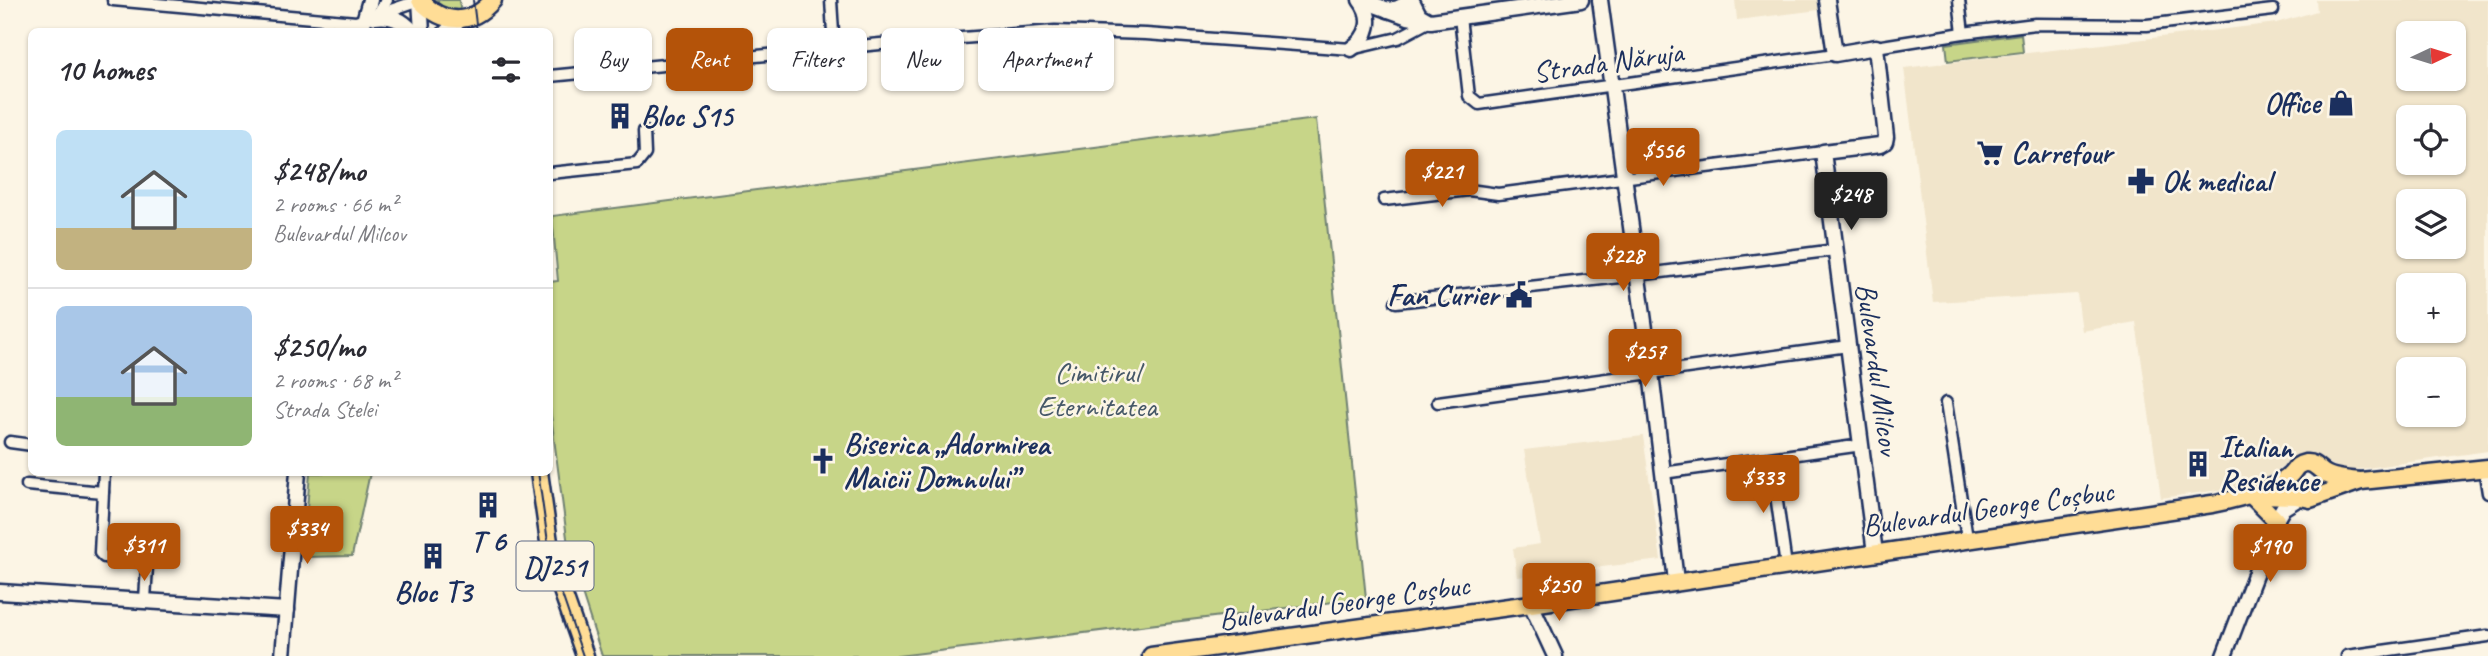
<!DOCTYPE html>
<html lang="en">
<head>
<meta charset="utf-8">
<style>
	body { margin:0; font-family:Caveat,sans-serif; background:#f7f7f7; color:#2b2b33; height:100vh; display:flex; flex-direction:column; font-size:26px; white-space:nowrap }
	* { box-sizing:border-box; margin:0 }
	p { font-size:23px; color:#7c7c81 }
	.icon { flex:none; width:38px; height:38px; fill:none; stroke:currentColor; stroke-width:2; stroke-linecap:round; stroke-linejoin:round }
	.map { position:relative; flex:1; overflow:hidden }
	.details { position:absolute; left:28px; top:28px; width:525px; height:448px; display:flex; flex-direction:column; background:#fff; border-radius:10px; box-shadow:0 2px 5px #0004 }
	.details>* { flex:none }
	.top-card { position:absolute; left:574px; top:28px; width:665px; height:63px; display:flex; gap:14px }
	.needle { width:46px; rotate:86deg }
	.controls { position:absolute; left:2396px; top:21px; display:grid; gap:14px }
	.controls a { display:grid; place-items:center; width:70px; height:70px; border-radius:10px; background:#fff; box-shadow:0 2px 5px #0004; font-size:35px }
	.price { position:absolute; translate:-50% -60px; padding:0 16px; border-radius:7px; background:#b45309; color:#fff; font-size:23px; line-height:46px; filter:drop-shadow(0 2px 4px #0008) }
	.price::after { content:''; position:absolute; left:50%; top:42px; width:21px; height:16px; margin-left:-10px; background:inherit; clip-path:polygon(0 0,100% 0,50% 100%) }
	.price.active { background:#222; color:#fff }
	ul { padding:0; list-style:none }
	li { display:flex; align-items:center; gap:21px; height:175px; padding:0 28px }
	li+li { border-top:2px solid #e1e1e2 }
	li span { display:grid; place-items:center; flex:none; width:196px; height:140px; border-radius:10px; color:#555 }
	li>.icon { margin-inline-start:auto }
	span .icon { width:84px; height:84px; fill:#fffc; stroke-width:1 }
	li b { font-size:30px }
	h2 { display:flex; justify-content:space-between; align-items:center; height:84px; padding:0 28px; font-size:30px }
	.pill { padding:0 24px; border-radius:10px; background:#fff; box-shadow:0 2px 5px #0004; font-size:24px; line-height:63px }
	.pill.active { background:#b45309; color:#fff }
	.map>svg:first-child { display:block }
	.built { fill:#f1e5cb; fill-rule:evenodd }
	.green { fill:#c7d588; stroke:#718273; stroke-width:2 }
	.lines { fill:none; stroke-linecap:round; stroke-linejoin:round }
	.stream { stroke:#5c91b1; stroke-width:2.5 }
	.street-casing { stroke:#1b2f5e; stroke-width:15 }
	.secondary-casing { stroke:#1b2f5e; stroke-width:19 }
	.primary-casing { stroke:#1b2f5e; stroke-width:21 }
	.street { stroke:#fcf5e5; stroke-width:10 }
	.secondary { stroke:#fcf5e5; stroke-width:14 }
	.primary { stroke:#ffdd96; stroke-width:16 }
	.tram { stroke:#1b2f5e; stroke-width:2 }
	.labels { text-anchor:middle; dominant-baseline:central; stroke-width:5; stroke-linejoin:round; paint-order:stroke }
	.shield { fill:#fcf5e5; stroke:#5e6a86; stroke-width:2 }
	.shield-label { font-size:28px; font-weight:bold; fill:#1b2f5e }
	.street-label { font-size:30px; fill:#1b2f5e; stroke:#fcf5e5 }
	.poi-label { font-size:30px; font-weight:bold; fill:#1b2f5e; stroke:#fcf5e5; text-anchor:start }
	.park-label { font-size:30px; fill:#465868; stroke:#fcf5e5 }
</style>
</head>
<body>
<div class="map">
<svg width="2488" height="656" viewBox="0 0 2488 656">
	<rect width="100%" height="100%" fill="#fcf5e5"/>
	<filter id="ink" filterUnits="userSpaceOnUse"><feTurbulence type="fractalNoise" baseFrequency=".0143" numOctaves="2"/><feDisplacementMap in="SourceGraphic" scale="14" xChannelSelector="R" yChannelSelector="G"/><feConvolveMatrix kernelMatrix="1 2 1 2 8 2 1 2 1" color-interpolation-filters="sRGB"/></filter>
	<g filter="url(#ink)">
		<!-- built -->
		<g class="built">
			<path d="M1735,0H1818L1819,10L1737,20Z"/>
			<path d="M2316,0H2488V451L2346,471L2322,460L2301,458L2287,464L2255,485L2161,498L2136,322L2082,331L2077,294L1933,302L1904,68L2276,23L2317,11ZM2408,33H2454V79H2408ZM2408,117H2454V163H2408ZM2408,201H2454V247H2408ZM2408,285H2454V331H2408ZM2408,369H2454V415H2408Z"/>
			<path d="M1643,436L1661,560L1517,577L1513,548L1540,544L1524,450Z"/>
		</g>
		<!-- green -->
		<g class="green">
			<path d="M428,0H459L461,14L450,13Z"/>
			<path d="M2021,34L2023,52L1948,61L1946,44Z"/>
			<path d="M1316,119L1366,598L898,656H602L569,553L550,408V282L558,281L552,216Z"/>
			<path d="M310,473H370L352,556L303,557Z"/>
		</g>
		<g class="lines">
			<!-- stream -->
			<g class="stream">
				<path d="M1590,93L1607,92"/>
				<path d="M1597,284L1632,282"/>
			</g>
			<!-- street casing -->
			<g class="street-casing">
				<g id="street">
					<path d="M113,0L356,22L420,0"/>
					<path d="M831,0L834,49"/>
					<path d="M1959,0L1963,33"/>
					<path d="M375,17L387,0"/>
					<path d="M1460,17L1469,96L1479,104L1835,54"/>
					<path d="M1876,47L1963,33L2035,24L2147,25L2273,10"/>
					<path d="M550,76L880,44L1055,31L1146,34L1351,49L1398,38L1430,21"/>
					<path d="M550,173L637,164L645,154L644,131"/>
					<path d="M1384,200L1469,190L1498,194L1823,152"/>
					<path d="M1396,302L1638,275L1835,250"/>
					<path d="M1438,402L1848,346"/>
					<path d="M1946,403L1967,538"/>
					<path d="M10,442L32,445"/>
					<path d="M1771,459L1786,566"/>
					<path d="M2484,468L2488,493"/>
					<path d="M104,472L100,553L104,557L145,562L147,566L145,600"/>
					<path d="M1663,473L1862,445"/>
					<path d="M27,485L103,492"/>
					<path d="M2347,656L2488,636"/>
				</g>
			</g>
			<!-- secondary casing -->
			<g class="secondary-casing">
				<g id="secondary">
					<path d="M420,0L422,32"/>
					<path d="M1361,0L1408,17L1431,21L1581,0"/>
					<path d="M1600,0L1651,373L1676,581"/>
					<path d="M1827,0L1835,54L1876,47L1886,137L1885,142L1880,145L1823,152L1875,553"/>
					<path d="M1388,10L1398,8L1412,1L1419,15L1426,19"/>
					<path d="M375,17C391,15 402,19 413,32"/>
					<path d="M364,21L370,0"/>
					<path d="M446,32L461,19"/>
					<path d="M1351,49C1369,37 1374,18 1360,0"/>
					<path d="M0,592L287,610"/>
					<path d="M1531,604L1555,656"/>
					<path d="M283,656L298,472"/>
					<path d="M2224,656L2276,520L2283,508L2299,498"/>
				</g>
			</g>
			<!-- primary casing -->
			<g class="primary-casing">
				<g id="primary">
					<path d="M420,0C443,25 471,26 493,0"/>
					<path d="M539,472L549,542L558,579L585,656"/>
					<path d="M2251,495L2276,520"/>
					<path d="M2257,495L2296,496L2310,499L2361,481L2488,468"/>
					<path d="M1151,656L1531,604L2212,504C2232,500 2274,490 2289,476C2295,471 2295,465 2305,463C2314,462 2317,468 2324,473C2333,479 2350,480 2361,481"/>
				</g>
			</g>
			<!-- street -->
			<use href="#street" class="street"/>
			<!-- secondary -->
			<use href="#secondary" class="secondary"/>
			<!-- primary -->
			<use href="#primary" class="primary"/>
			<!-- tram -->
			<g class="tram">
				<path d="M473,0L477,32"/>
				<path d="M538,472L548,542L557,580L583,656"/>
			</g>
		</g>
	</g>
	<!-- icons -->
	<defs>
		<g id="shop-bare" transform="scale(2.1)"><path d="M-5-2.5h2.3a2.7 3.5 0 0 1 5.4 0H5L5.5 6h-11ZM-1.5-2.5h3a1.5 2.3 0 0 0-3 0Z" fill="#1b2f5e" stroke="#fcf5e5" stroke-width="2.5" paint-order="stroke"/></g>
		<g id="building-bare" transform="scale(2.1)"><path d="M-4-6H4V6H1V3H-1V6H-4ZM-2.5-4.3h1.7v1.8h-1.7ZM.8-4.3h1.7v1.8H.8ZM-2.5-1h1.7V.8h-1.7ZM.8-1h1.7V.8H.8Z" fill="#1b2f5e" stroke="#fcf5e5" stroke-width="2.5" paint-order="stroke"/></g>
		<g id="supermarket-bare" transform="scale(2.1)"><path d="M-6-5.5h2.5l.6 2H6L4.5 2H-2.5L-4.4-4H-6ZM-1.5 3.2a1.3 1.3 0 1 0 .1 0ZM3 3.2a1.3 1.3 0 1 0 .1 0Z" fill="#1b2f5e" stroke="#fcf5e5" stroke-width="2.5" paint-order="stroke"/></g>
		<g id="pharmacy-bare" transform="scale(2.1)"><path d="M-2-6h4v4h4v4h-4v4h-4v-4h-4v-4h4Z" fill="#1b2f5e" stroke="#fcf5e5" stroke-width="2.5" paint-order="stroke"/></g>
		<g id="civic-bare" transform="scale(2.1)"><path d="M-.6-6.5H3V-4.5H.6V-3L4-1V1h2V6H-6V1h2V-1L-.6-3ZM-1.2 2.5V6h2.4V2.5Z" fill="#1b2f5e" stroke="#fcf5e5" stroke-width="2.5" paint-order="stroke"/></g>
		<g id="church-bare" transform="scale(2.1)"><path d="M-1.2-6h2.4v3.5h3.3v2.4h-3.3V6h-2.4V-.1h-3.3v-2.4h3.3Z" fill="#1b2f5e" stroke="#fcf5e5" stroke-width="2.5" paint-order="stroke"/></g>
	</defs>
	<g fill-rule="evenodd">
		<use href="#shop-bare" x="2341" y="103"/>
		<use href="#building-bare" x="620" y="116"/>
		<use href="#supermarket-bare" x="1990" y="153"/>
		<use href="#pharmacy-bare" x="2141" y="181"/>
		<use href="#civic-bare" x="1519" y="295"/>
		<use href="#church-bare" x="823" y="461"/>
		<use href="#building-bare" x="2198" y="464"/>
		<use href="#building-bare" x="488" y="505"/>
		<use href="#building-bare" x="433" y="556"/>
	</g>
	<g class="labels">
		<!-- shield labels -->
		<rect class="shield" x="516.5" y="541.5" width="77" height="49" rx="5"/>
		<g class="shield-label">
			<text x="555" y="566">DJ251</text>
		</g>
		<!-- street labels -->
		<g class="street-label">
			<text transform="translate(1608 62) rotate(-8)">Strada Năruja</text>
			<text transform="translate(1878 369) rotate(82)">Bulevardul Milcov</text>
			<text transform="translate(1988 508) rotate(-8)">Bulevardul George Coșbuc</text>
			<text transform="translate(1344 602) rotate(-8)">Bulevardul George Coșbuc</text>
		</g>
		<!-- poi labels -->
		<g class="poi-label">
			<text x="2320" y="103" text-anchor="end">Office</text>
			<text x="641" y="116">Bloc S15</text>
			<text x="2011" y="153">Carrefour</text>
			<text x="2162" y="181">Ok medical</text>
			<text x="1498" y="295" text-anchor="end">Fan Curier</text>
			<text x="844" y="444">Biserica „Adormirea<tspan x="844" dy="34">Maicii Domnului”</tspan></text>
			<text x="2219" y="447">Italian<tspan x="2219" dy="34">Residence</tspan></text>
			<text x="488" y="541" text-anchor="middle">T 6</text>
			<text x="433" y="592" text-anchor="middle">Bloc T3</text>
		</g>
		<!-- park labels -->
		<g class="park-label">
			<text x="1097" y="372">Cimitirul<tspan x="1097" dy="34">Eternitatea</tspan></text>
		</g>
	</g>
</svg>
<div class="controls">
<a><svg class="needle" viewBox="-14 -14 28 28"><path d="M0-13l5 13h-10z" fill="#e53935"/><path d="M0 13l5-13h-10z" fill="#7c7c81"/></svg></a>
<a><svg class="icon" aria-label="locate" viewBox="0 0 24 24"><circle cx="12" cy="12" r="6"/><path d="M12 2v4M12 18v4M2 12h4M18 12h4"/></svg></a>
<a><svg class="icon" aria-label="layers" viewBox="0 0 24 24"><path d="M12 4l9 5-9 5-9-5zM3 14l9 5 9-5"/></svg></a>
<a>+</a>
<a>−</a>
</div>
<b class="price" style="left:1663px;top:188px">$556</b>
<b class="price" style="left:1442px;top:209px">$221</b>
<b class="price active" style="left:1851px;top:232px">$248</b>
<b class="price" style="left:1623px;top:293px">$228</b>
<b class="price" style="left:1645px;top:389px">$257</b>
<b class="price" style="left:1763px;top:515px">$333</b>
<b class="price" style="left:307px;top:566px">$334</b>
<b class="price" style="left:144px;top:583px">$311</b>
<b class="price" style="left:2270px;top:584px">$190</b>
<b class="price" style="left:1559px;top:623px">$250</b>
<div class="top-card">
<a class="pill">Buy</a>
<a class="pill active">Rent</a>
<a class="pill">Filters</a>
<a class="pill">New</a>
<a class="pill">Apartment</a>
</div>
<section class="details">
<h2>10 homes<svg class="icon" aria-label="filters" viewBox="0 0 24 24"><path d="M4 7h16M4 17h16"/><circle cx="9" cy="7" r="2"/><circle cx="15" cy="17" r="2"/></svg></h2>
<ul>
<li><span style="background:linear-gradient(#bfe0f5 70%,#c2b280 0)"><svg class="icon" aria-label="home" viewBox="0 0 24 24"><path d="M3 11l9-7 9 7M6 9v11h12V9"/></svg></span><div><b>$248/mo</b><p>2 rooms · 66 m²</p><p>Bulevardul Milcov</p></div></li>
<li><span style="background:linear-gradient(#a9c7e8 65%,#8fb573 0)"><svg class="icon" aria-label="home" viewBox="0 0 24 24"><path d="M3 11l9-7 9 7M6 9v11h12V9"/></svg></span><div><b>$250/mo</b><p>2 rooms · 68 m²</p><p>Strada Stelei</p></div></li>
</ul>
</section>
</div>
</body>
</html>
